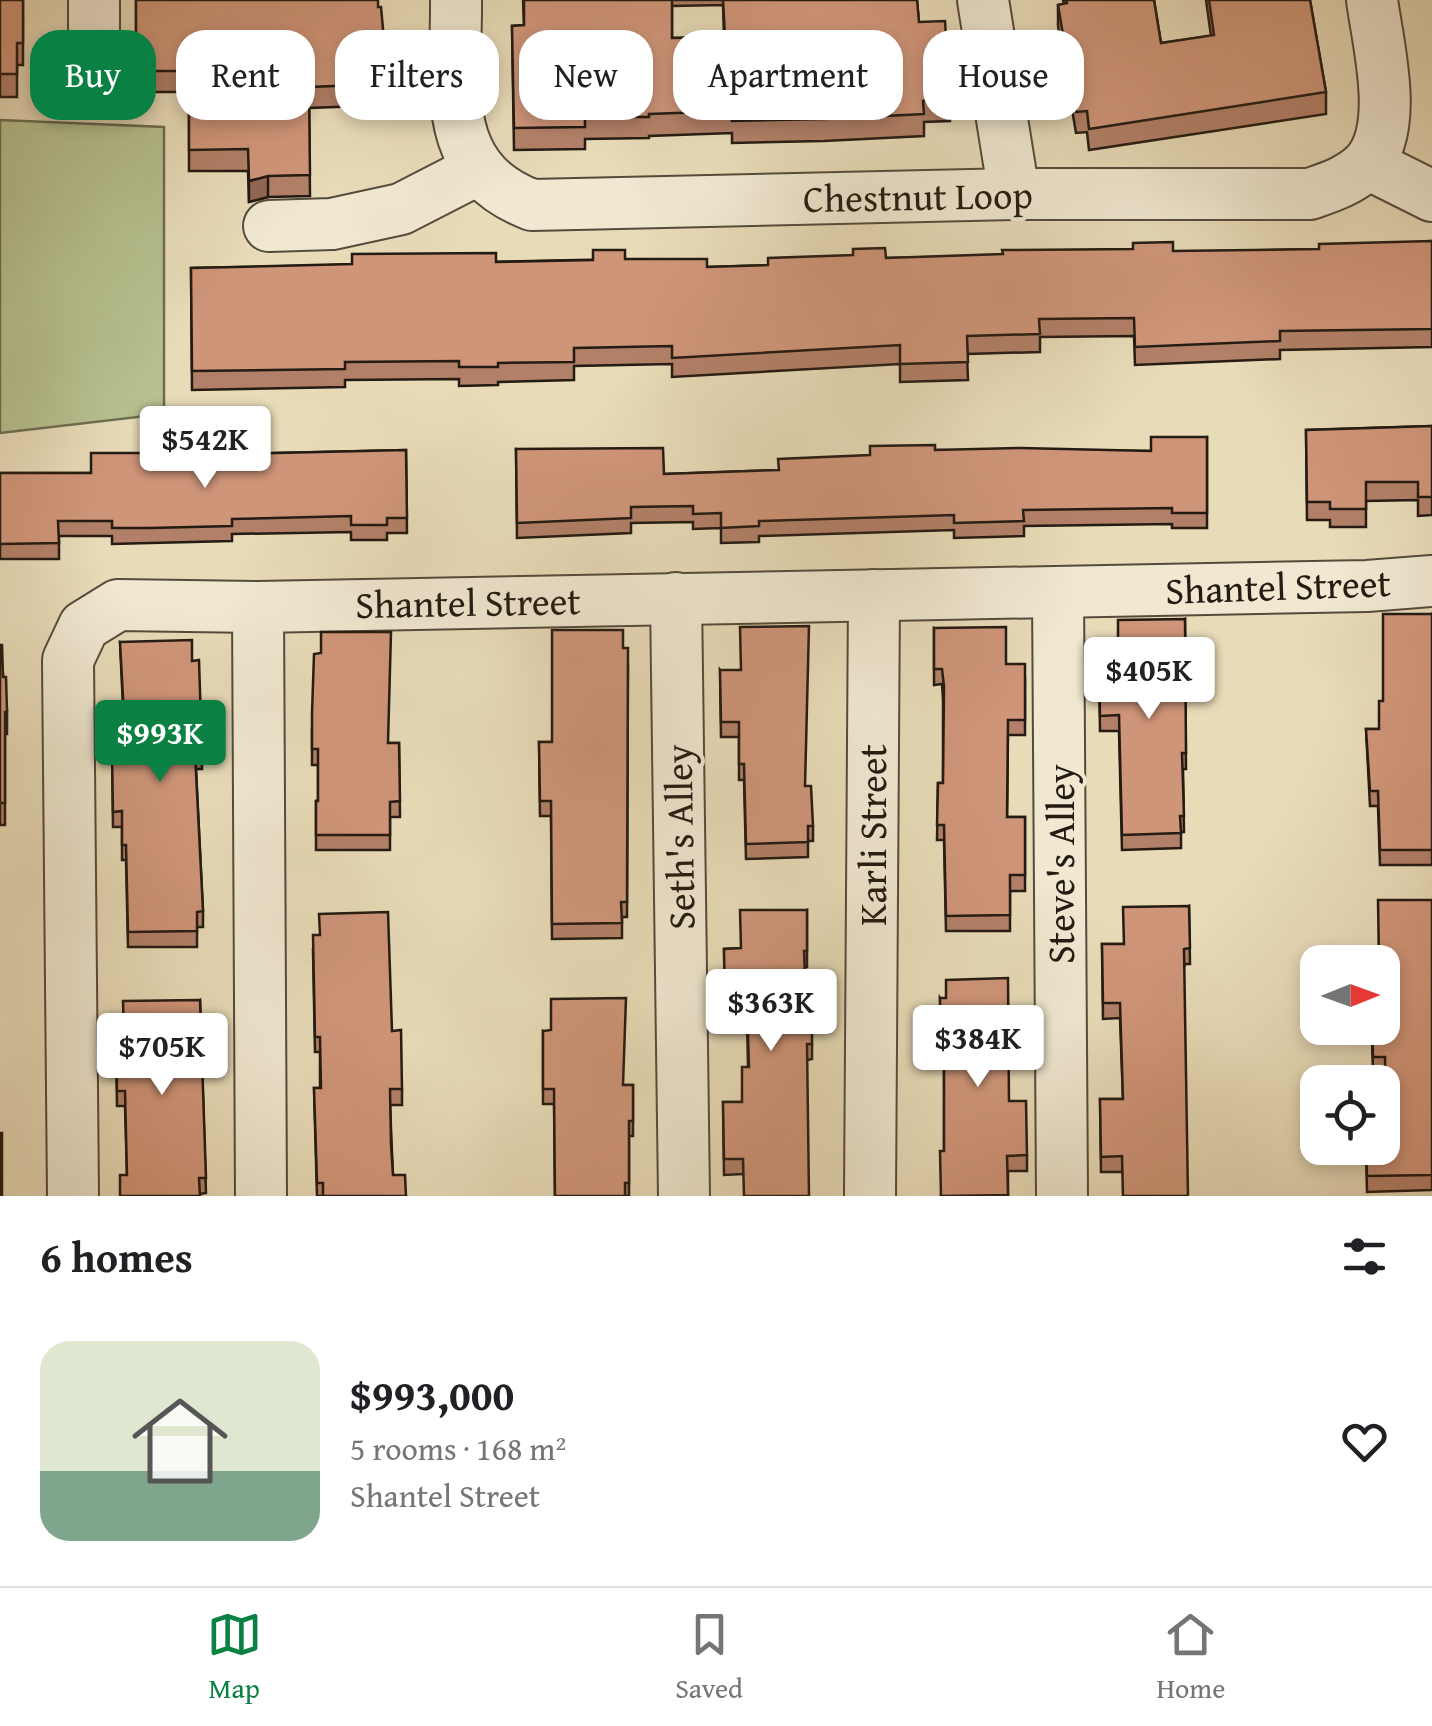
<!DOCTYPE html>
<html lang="en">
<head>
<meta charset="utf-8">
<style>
	body { margin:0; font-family:"Gentium Book Plus",serif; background:#f6f6f6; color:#202124; height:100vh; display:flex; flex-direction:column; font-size:38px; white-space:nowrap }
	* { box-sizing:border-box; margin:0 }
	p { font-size:32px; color:#757577 }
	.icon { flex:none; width:55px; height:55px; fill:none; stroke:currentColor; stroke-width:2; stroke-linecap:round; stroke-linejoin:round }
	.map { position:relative; height:1196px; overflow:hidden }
	.side { display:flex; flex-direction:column; background:#fff; flex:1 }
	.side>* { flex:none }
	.hud { position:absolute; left:30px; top:30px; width:1372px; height:90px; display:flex; gap:20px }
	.needle { width:65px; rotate:89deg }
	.buttons { position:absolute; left:1300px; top:945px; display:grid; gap:20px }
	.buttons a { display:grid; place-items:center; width:100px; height:100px; border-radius:20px; background:#fff; box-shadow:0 5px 15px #0003; font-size:50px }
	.price { position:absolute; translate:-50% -85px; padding:0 22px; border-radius:10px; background:#fff; color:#222; font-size:32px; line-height:65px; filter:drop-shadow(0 2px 5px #0008) }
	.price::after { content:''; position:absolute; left:50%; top:60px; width:30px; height:22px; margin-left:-15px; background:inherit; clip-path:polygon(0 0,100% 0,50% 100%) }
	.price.current { background:#0b8043; color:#fff }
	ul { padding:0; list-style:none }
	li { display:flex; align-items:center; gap:30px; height:250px; padding:0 40px }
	li span { display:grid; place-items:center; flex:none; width:280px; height:200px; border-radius:30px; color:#555 }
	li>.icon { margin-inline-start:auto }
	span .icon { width:120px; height:120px; fill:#fffc; stroke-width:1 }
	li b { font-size:42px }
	h2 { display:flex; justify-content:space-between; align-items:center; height:120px; padding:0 40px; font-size:42px }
	.pill { padding:0 35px; border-radius:30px; background:#fff; box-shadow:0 5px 15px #0003; font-size:35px; line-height:90px }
	.pill.current { background:#0b8043; color:#fff }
	.tabs { display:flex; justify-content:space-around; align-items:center; height:140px; border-top:2px solid #e0e0e0; background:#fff; font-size:28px; color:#757577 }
	.tabs a { display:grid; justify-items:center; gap:5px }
	.tabs .current { color:#0b8043 }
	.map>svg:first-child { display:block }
	.green { fill:#b6c08f; stroke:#6d6e51; stroke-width:2.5 }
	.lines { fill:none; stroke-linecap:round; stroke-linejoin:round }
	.minor-casing { stroke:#554b3c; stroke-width:54 }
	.minor { stroke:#f0e8d1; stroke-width:50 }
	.wall { fill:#b28068; stroke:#241b13; stroke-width:2.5; fill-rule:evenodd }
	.shaded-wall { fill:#916855; stroke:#241b13; stroke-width:2.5 }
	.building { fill:#cf9579; stroke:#241b13; stroke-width:2.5 }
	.labels { text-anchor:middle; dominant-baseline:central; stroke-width:8; stroke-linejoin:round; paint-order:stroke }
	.street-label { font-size:38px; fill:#241b13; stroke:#f0e8d1 }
</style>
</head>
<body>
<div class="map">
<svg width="1432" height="1196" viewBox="0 0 1432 1196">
	<rect width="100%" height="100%" fill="#e8dbb8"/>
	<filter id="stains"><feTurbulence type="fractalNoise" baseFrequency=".002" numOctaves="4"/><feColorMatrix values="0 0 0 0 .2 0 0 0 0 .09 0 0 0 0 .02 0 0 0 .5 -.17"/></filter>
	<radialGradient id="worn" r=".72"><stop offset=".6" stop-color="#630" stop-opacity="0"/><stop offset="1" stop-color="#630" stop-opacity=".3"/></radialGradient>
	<!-- green -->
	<path class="green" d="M0,120L164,127V414L0,433Z"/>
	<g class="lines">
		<!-- minor casing -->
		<g class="minor-casing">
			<g id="minor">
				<path d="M94,0V49"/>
				<path d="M456,0C457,84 437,169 532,205L1014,194H1310C1330,187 1349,181 1365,166C1401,130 1378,45 1372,0"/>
				<path d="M983,0L1014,194"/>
				<path d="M1368,164L1432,196"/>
				<path d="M269,226L332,224L401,209L477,170"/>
				<path d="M1058,592L1062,1196"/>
				<path d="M676,598L684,1196"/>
				<path d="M258,607L261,1196"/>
				<path d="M73,1196L68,660L84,626L118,605L258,607L1367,586L1432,581"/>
				<path d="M870,1196L874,595"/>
			</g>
		</g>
		<!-- minor -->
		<use href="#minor" class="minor"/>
	</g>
	<!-- wall -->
	<g class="wall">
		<path d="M0,0H23V65H17V97H0Z"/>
		<path d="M136,0L388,84V105L309,108L310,196L268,197L249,202L248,171H189V92H136Z"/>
		<path d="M523,0H917L919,22L950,99V121L924,122V136L824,141L732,143V133L649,136V138L585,139V149L514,150L512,26L524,25ZM723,5L724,37L672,38V6Z"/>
		<path d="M1063,0H1154L1161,43L1211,36L1206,0H1310L1326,92V114L1089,150L1087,132L1076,133L1058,26V5L1064,4Z"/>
		<path d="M1432,241V347L1280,350V359L1135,365L1134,336L1040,337V352L967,354L968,380L900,382V364L672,377V364L574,366V380L498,382V385L459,386V379L345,380V387L192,390L191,268L625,259L707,267L768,265L886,258L1319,249Z"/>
		<path d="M1432,426V515L1418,516V500L1366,501V527H1330V520H1307L1306,430Z"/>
		<path d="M1207,437V528H1172V524L1024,526V536L954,538V530L759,536V542L721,543V528L693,529V522L631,523V533L517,538L516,449L664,474L779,470L870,455L935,450L1151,451Z"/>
		<path d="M406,450L407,533H387V540H351V532L232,534V541L150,543L112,544V536H59V559H0V473H91L149,456Z"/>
		<path d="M1432,614V865H1380L1378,806H1370L1366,729H1379L1383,701Z"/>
		<path d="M1185,619L1186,769H1183L1184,832H1181V848L1122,850L1119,731H1100L1099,658H1118Z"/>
		<path d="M934,628L1006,664L1025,678V735H1008L1007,817H1025V891H1010V931H946L944,840H937L938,783H943V700L942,684L934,685Z"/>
		<path d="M120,642L192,661L202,753V769H196L203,911V927H197V947H128L126,860H122V827H113L112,752H125Z"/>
		<path d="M0,645L7,711V734H5V825H0Z"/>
		<path d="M623,648L628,664L627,917H622V938L552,939L551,816H540L539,742H552Z"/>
		<path d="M720,670L805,786L813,826V841H808V857L746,859L744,780H739V737H721Z"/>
		<path d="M312,729L388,743H399L400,817H390V850H316V801H318V765H312Z"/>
		<path d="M1432,900V1190L1367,1192L1366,1149H1380L1385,1118V1072H1373L1372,1036H1369L1368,1028H1382Z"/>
		<path d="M1189,906L1190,964H1185L1122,1172H1101L1100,1099H1123L1120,1018L1103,1019L1102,944H1124Z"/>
		<path d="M807,910V967H804L806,1003L812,1044V1059L807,1060L743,1174L724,1175L723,1102H742L748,1067L747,1020H725L724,949L740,948Z"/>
		<path d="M313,951L392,1031L402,1089V1105H390L393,1175L406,1196H317L314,1088H320V1052H315Z"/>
		<path d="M940,998L1009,1101L1027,1155V1171H1008V1196H941L944,1151V1057H941Z"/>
		<path d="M200,1000L206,1193L200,1194L127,1175L125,1106H117L116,1034H124Z"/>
		<path d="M543,1031L624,1085H633V1136H629V1196H555L554,1104H543Z"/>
	</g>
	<!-- shaded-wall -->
	<path class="shaded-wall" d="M268,176V197L249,202V181Z"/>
	<!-- building -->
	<g class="building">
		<path d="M0,0H23V43H17V74H0Z"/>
		<path d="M136,0H378V7H381L388,84L309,87L310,175L268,176L249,181L248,149L189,150V71H136Z"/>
		<path d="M524,0H672V38L725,37L723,0H917L919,22L945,21L950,99L923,101L924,114L824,119L732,121V111L649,114V117H585V127L514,128L512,26L524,25Z"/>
		<path d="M1066,0H1154L1161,43L1214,35L1209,0H1310L1326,92L1089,129L1087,111L1076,112L1058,5L1067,3Z"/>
		<path d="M1432,241V329L1280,331V341L1135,347L1134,318L1039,319L1040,334L967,336L968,362L900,364V345L672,358V346L574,348V362L498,363V367H459V361L345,362V369L192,371L191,268L352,264V254L496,253V262L593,260V250H625V259H707V267L768,265V258L853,255V249L885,248L886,258L1003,254L1002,250L1133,249V243L1173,242V251L1319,249V244Z"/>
		<path d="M1432,426V497H1418V482H1366V509H1330V502H1307L1306,430Z"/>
		<path d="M1151,437H1207V513H1172V508L1023,510L1024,521L954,523V515L759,521V526L721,528V513L693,514V506L631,507V518L517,523L516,449L663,448L664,474L779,470L778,459L870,455V446L935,445V450L1021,448L1151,451Z"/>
		<path d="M406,450L407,518H387V525H351V516L232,519V526L150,528H112V521H58L59,543L0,544V473H91V453H149V456Z"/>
		<path d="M1383,614H1432V850H1380L1378,791H1370L1366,729H1379V701H1383Z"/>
		<path d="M1185,619L1186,753H1182L1184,816H1180L1181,833L1122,835L1119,715L1100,716L1099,658H1118V620Z"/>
		<path d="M809,626L805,786H811L813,826H808V842L746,844L744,764H739V722H721L720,670H741L740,627Z"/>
		<path d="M1006,627V664H1025V720H1008L1007,817H1025V875H1010V915L946,916L944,825H937L938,783H943L944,686L942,669H934V628Z"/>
		<path d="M552,630H623V648H628L627,902H621L622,923L552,924L551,801H540L539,742H552Z"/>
		<path d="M321,632H391L388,743H399L400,801L390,802V835H316V801H318V749H312V713L314,654L321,653Z"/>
		<path d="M192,640V661L199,660L202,753H195L203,911L197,912V931L128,932L126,845H122V811L113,812L112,752H126L120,642Z"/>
		<path d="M0,645H2L3,677H6L7,711L5,712V803H0Z"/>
		<path d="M1378,900H1432V1175L1367,1176L1366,1149L1382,1148V1118H1386L1385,1057H1373L1372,1028H1382V962H1379Z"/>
		<path d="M1189,906L1190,948L1184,949L1188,1196H1123L1122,1156L1101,1157L1100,1099H1123L1120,1003H1103L1102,944H1124L1123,907Z"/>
		<path d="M740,910H807V951H804L806,1003H812V1044H807L809,1196H744L743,1159H724L723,1102H742V1067H749L747,1004L725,1005L724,949L741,948Z"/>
		<path d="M388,912L392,1031L401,1030L402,1089H390L391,1144L393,1175H405L406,1196H323V1183H317L314,1088H321L320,1037H315L313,935H320L319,914Z"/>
		<path d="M1008,978L1009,1101H1026L1027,1155L1007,1156L1008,1195L941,1196L940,1151H944V1041H941L940,998H946V980Z"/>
		<path d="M626,998L623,1085H633V1121H629V1183H625V1196H555L554,1089H543V1031L551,1030V999Z"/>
		<path d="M200,1000L206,1178H199L200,1196H120V1175H127L125,1091H117L116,1034H124L123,1001Z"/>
		<rect x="0" y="1133" width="2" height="63"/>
	</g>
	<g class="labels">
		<!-- street labels -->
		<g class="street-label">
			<text transform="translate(918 196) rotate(-1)">Chestnut Loop</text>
			<text transform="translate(1278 586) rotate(-2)">Shantel Street</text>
			<text transform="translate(468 602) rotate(-1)">Shantel Street</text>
			<text transform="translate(872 835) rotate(-90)">Karli Street</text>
			<text transform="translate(679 837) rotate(-91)">Seth's Alley</text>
			<text transform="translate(1060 864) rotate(-90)">Steve's Alley</text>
		</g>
	</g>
	<rect width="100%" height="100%" filter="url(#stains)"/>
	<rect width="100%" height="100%" fill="url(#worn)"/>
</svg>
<div class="buttons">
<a><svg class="needle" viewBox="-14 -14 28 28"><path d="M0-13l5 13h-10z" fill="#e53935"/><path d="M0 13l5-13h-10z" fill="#757577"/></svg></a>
<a><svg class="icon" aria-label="locate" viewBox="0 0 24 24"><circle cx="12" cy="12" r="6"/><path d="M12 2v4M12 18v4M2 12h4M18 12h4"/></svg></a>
</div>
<b class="price" style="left:205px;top:491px">$542K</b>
<b class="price" style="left:1149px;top:722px">$405K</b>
<b class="price current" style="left:160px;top:785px">$993K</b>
<b class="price" style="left:771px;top:1054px">$363K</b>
<b class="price" style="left:978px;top:1090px">$384K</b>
<b class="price" style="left:162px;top:1098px">$705K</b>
<div class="hud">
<a class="pill current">Buy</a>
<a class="pill">Rent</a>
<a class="pill">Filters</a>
<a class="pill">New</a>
<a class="pill">Apartment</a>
<a class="pill">House</a>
</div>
</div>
<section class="side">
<h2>6 homes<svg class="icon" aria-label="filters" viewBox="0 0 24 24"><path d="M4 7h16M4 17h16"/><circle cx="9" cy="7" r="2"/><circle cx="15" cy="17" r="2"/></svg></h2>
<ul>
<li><span style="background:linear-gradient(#dfe7d0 65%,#7fa58c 0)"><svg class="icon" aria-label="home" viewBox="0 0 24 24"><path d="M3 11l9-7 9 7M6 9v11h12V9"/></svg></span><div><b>$993,000</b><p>5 rooms · 168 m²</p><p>Shantel Street</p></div><svg class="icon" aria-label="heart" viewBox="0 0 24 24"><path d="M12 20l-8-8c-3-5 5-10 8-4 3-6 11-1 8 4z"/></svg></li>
</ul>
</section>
<nav class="tabs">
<a class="current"><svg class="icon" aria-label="map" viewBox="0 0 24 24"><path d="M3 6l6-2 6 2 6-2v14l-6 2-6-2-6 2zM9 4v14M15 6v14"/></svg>Map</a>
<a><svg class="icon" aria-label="saved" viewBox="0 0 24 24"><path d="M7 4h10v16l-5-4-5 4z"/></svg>Saved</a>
<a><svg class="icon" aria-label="home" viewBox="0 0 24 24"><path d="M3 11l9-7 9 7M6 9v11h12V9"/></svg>Home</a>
</nav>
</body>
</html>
